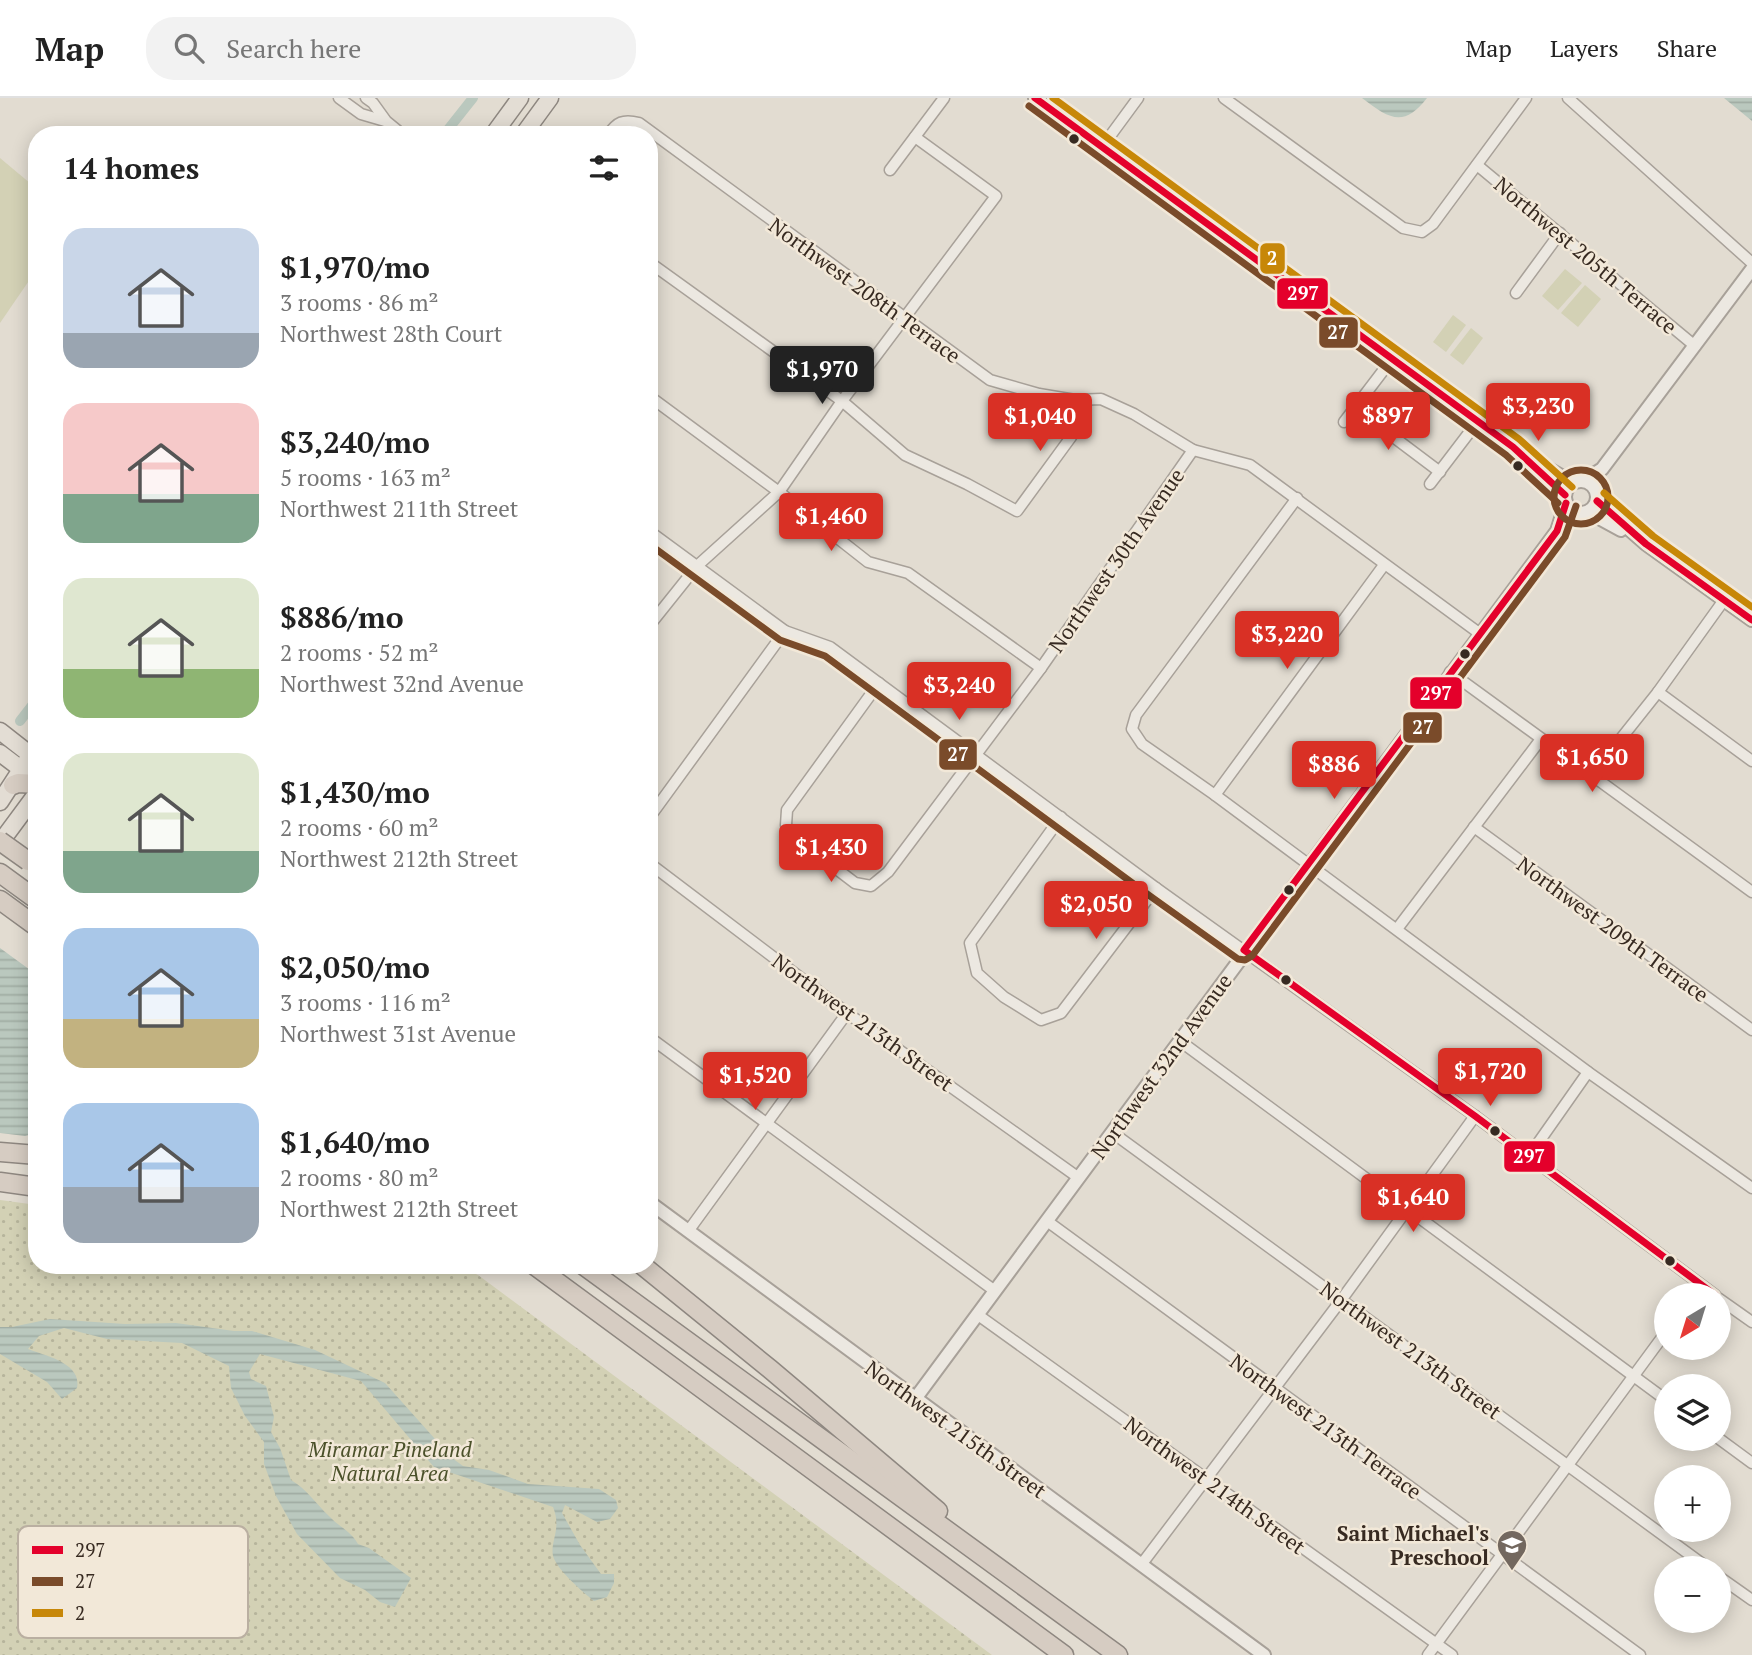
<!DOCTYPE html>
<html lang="en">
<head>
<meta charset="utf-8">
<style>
	body { margin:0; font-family:"PT Serif",serif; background:#f2f2f2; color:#222; height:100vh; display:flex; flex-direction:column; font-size:26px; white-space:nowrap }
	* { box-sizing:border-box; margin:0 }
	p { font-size:23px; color:#767676 }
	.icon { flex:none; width:38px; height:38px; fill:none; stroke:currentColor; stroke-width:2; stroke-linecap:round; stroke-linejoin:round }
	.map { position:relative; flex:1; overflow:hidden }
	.panel { position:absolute; left:28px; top:28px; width:630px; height:1148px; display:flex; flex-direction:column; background:#fff; border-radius:28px; box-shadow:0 4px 18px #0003 }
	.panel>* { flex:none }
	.needle { width:46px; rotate:218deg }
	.fabs { position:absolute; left:1654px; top:1185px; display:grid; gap:14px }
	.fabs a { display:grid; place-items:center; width:77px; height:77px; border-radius:50%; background:#fff; box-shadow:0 4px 18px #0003; font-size:35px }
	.price { position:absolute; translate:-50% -60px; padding:0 16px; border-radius:7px; background:#d93025; color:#fff; font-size:23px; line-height:46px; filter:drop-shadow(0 2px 4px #0008) }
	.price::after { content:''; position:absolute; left:50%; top:42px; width:21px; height:16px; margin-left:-10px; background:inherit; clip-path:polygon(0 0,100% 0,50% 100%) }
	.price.current { background:#222; color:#fff }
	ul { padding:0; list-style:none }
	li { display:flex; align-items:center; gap:21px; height:175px; padding:0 35px }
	li span { display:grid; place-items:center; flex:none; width:196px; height:140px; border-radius:21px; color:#555 }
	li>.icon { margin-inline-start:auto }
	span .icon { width:84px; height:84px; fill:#fffc; stroke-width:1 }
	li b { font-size:30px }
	h2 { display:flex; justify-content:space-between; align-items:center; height:84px; padding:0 35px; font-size:30px }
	header { display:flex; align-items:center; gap:42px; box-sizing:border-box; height:98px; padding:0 35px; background:#fff; border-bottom:2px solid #e0e0e0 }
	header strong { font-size:33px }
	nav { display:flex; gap:38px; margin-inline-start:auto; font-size:24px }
	.search { width:490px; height:63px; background:#f2f2f2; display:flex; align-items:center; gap:18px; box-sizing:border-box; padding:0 24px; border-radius:28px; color:#767676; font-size:26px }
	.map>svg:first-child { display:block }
	.park { fill:url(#park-dots) }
	.garden { fill:#d3d1b5 }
	.water { fill:url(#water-rules) }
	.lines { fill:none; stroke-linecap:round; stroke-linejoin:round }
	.canal { stroke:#bac8be; stroke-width:10 }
	.minor-casing { stroke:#a8a199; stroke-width:13 }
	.tertiary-casing { stroke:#a8a199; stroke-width:16 }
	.primary-casing { stroke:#8e8780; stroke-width:19 }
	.motorway-casing { stroke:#8e8780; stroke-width:21 }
	.minor { stroke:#ece8e1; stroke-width:10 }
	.tertiary { stroke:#ece8e1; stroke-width:12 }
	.primary { stroke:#e3ddd4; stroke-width:16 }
	.motorway { stroke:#d6ccc2; stroke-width:18 }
	.motorway-bridge-casing { stroke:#8e8780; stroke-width:21; stroke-linecap:butt }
	.motorway-bridge { stroke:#d6ccc2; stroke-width:18 }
	.bus-1-casing { stroke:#f2e8d8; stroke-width:12 }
	.bus-2-casing { stroke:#f2e8d8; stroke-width:12 }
	.bus-3-casing { stroke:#f2e8d8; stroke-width:12 }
	.bus-1 { stroke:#e4002b; stroke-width:7 }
	.bus-2 { stroke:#7a4b2a; stroke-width:7 }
	.bus-3 { stroke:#c78708; stroke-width:7 }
	.bus-dot { fill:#372a21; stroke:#f2e8d8; stroke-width:2.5 }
	.labels { text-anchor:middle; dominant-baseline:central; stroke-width:5; stroke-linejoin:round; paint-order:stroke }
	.street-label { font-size:21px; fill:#372a21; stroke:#f2e8d8 }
	.park-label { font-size:21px; font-style:italic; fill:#4b512a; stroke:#f2e8d8 }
	.poi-label { font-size:21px; font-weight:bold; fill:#372a21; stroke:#f2e8d8; text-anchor:end }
	.key { fill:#f2e8d8; stroke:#baafa1; stroke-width:2 }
	.key-label { font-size:19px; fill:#372a21 }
	.line-badge { stroke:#f2e8d8; stroke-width:2.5 }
	.badge-label { font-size:19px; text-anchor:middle; font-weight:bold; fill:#fff }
</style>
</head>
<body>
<header>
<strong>Map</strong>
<div class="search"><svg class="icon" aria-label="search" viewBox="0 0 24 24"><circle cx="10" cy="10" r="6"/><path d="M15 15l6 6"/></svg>Search here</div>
<nav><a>Map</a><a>Layers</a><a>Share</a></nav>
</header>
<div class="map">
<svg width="1752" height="1557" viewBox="0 0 1752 1557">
	<defs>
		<pattern id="park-dots" width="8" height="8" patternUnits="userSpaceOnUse" patternTransform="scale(1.75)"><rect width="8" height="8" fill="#d3d1b5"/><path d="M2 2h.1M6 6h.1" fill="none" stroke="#b6b49b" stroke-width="1.8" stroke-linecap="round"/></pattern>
		<pattern id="water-rules" width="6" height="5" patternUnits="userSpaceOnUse" patternTransform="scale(1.75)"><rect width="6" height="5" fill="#bac8be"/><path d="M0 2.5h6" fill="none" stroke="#a0aca3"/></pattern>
	</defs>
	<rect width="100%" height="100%" fill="#e2dcd1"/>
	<!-- park -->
	<path class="park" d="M0,1102L37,1107V1167H457L478,1177L992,1557H0Z"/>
	<!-- garden -->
	<g class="garden">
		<path d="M0,60L37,91V171L0,225Z"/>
		<path d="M1565,171L1582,185L1558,212L1542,198Z"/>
		<path d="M1585,187L1601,201L1578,229L1561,215Z"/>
		<path d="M1453,217L1466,227L1446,254L1433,244Z"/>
		<path d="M1471,230L1483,240L1463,267L1450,257Z"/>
	</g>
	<!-- water -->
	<g class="water">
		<path d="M1362,0H1427C1404,30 1389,21 1362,0Z"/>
		<path d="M1724,0H1752V23Z"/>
		<path d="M0,850L37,877V1035L25,1038L0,1035Z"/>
		<path d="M50,1221L125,1226L176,1225L234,1233H252L315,1252L385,1285L452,1360L463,1368L489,1372L528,1386L599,1391L616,1402L618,1410L610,1421L597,1424L565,1407L562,1415L580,1447L601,1476H614V1485L607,1499L594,1503C583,1494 557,1472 553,1458C550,1443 562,1431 553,1409L434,1369L361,1283L260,1256L249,1274L251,1281L266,1288L274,1319L271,1334L280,1350L291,1382C307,1391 316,1406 329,1418C339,1429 351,1433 358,1446L369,1450L411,1480L395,1509L380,1504L365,1492L340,1480L297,1436L276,1398L264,1366V1344L245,1318L231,1290L229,1268L182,1245L107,1241L64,1230L39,1238L28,1251C46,1258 82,1265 77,1290L62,1301L47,1284L0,1256V1229H12Z"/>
	</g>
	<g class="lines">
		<!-- canal -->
		<g class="canal">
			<path d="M446,34L473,0"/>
			<path d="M20,623L37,601"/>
		</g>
		<!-- minor casing -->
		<g class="minor-casing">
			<g id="minor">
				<path d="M339,0L361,16L385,23"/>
				<path d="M366,0L373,5L386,23L403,37"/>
				<path d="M1224,0L1403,130L1422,134L1433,126L1526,0"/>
				<path d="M1568,0L1752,165"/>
				<path d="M608,37C617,24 623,21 639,25L990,282L1039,296L1075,302L1101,301L1134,316L1193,352L1250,367L1479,535"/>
				<path d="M1102,49L1138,0"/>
				<path d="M1477,67L1695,248"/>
				<path d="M890,72L944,0"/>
				<path d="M649,164L842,303L905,357L967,386L1017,413L1071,339L1075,302"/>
				<path d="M1516,195L1560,135"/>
				<path d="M649,298L779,394L868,464L908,475L1041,570"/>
				<path d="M1355,310L1440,374"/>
				<path d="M1344,324L1392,261"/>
				<path d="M1430,386L1478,323"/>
				<path d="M1297,400L1136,617L1132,631L1142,646L1215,697L1588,974L1752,1090"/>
				<path d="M649,433L785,533L830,549L1156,790L1475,1018L1715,1197"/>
				<path d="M649,528L697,468L779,394L842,303L996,98L915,39"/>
				<path d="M1450,574L1752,794"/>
				<path d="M879,585L787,712L786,727L792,737L855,785L871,788L888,774L1041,570L1193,352"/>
				<path d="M1658,594L1752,663"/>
				<path d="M1592,677L1658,594L1724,502"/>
				<path d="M1215,697L1384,467"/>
				<path d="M1061,719L970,845L977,875L1004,899L1041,922L1061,915L1156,790"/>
				<path d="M649,720L785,533"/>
				<path d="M1474,729L1752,932"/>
				<path d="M649,765L847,915L1079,1080"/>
				<path d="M1397,831L1541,641"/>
				<path d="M649,939L995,1193"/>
				<path d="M1180,943L1666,1302"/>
				<path d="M1113,1035L1708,1470"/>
				<path d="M1529,1058L1588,974"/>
				<path d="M1047,1123L1640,1557"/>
				<path d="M689,1132L847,915"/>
				<path d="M1693,1197L1700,1187"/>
				<path d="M1718,1200L1752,1224"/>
				<path d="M978,1217L1452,1557"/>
				<path d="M1718,1340L1752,1365"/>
				<path d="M1141,1467L1342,1201L1475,1018"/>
				<path d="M1718,1478L1752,1502"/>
				<path d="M1428,1557L1666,1234"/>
			</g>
		</g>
		<!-- tertiary casing -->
		<g class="tertiary-casing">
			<g id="tertiary">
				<path d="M1035,0L1513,349L1565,397"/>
				<path d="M1540,366L1573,385"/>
				<circle cx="1581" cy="399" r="16"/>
				<path d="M1583,383L1602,371L1752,171"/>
				<path d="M1597,403L1646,446L1752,522"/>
				<path d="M1588,414L1621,432"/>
				<path d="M649,1104L1264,1557"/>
				<path d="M915,1301C1129,1012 1341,721 1557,433L1566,405"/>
			</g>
		</g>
		<!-- primary casing -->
		<g class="primary-casing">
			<g id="primary">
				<path d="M493,37L520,0"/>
				<path d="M523,37L550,0"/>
				<path d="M0,633L37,662"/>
				<path d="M0,655L29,677"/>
				<path d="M0,704L37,647"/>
				<path d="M0,745L37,695"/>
			</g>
		</g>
		<!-- motorway casing -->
		<g class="motorway-casing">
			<g id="motorway">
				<path d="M13,687L18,685L37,686"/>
				<path d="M0,775L37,802"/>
				<path d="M0,802L37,829"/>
				<path d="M0,1054L37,1057"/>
				<path d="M0,1084L37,1089"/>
				<path d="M534,1167L1064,1557"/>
				<path d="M583,1167L1118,1557"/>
				<path d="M642,1167L770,1271L938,1413"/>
			</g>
		</g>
		<!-- minor -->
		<use href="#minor" class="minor"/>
		<!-- tertiary -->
		<use href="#tertiary" class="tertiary"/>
		<!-- primary -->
		<use href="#primary" class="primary"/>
		<!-- motorway -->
		<use href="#motorway" class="motorway"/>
		<!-- motorway-bridge casing -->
		<g class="motorway-bridge-casing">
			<path id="motorway-bridge" d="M0,743L28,763"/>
		</g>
		<!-- motorway-bridge -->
		<use href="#motorway-bridge" class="motorway-bridge"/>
		<!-- bus-1 casing -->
		<g class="bus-1-casing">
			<g id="bus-1">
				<path d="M1035,0L1513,349L1565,397"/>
				<path d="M1597,403L1646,446L1752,522"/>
				<path d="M1566,405L1557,433L1244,852L1475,1018L1715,1197"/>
			</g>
		</g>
		<!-- bus-2 casing -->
		<g class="bus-2-casing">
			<g id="bus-2">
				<path d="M1029,8L1506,357L1558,405"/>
				<circle cx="1581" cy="399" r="27"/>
				<path d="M649,446L780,542L825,558L1150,798L1238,861L1245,862L1252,858L1565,439L1576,408"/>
			</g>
		</g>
		<!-- bus-3 casing -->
		<g class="bus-3-casing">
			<g id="bus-3">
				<path d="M1053,0L1519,341L1572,389"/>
				<path d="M1604,395L1653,438L1752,509"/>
			</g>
		</g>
		<!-- bus-1 -->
		<use href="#bus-1" class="bus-1"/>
		<!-- bus-2 -->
		<use href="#bus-2" class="bus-2"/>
		<!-- bus-3 -->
		<use href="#bus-3" class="bus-3"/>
	</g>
	<!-- icons -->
	<defs>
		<g id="school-pin" transform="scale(1.575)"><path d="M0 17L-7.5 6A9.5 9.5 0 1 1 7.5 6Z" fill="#73685f" stroke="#f2e8d8"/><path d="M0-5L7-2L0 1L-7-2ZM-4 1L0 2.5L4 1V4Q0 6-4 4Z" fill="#fff"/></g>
	</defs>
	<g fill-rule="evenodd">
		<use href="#school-pin" x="1512" y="1447"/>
	</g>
	<!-- markers -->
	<g class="bus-dot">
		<circle cx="1074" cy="41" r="6"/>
		<circle cx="1518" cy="368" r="6"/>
		<circle cx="1465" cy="556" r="6"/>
		<circle cx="1289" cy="792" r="6"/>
		<circle cx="1286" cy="882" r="6"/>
		<circle cx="1495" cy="1033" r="6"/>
		<circle cx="1670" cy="1163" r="6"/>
	</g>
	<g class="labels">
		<!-- street labels -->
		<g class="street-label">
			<text transform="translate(1586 157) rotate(40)">Northwest 205th Terrace</text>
			<text transform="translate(865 192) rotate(36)">Northwest 208th Terrace</text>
			<text transform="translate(1116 462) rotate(-55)">Northwest 30th Avenue</text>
			<text transform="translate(1613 831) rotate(36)">Northwest 209th Terrace</text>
			<text transform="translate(863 924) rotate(36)">Northwest 213th Street</text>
			<text transform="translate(1161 968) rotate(-54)">Northwest 32nd Avenue</text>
			<text transform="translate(1411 1252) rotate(36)">Northwest 213th Street</text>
			<text transform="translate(1326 1328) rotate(36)">Northwest 213th Terrace</text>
			<text transform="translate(956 1331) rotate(36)">Northwest 215th Street</text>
			<text transform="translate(1215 1387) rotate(36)">Northwest 214th Street</text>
		</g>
		<!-- park labels -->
		<g class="park-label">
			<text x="390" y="1351">Miramar Pineland<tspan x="390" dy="24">Natural Area</tspan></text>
		</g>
		<!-- poi labels -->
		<g class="poi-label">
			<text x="1489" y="1435">Saint Michael's<tspan x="1489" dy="24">Preschool</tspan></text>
		</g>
	</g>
	<!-- legend -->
	<rect x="18" y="1428" width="230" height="112" rx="10" class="key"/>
	<rect x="32" y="1448" width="31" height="8" fill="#e4002b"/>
	<rect x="32" y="1479" width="31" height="9" fill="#7a4b2a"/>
	<rect x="32" y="1511" width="31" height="8" fill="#c78708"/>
	<g class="key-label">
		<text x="75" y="1459">297</text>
		<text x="75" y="1490">27</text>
		<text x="75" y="1522">2</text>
	</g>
	<g class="line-badge">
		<rect x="1259" y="144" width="27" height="33" rx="7" fill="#c78708"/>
		<rect x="1276" y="179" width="53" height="33" rx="7" fill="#e4002b"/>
		<rect x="1318" y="218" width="41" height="33" rx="7" fill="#7a4b2a"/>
		<rect x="1409" y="578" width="54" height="34" rx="7" fill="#e4002b"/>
		<rect x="1402" y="613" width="41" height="33" rx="7" fill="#7a4b2a"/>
		<rect x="938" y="640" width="40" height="33" rx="7" fill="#7a4b2a"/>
		<rect x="1503" y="1042" width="53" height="33" rx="7" fill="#e4002b"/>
	</g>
	<g class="badge-label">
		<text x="1272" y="167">2</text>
		<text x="1303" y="202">297</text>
		<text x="1338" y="241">27</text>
		<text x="1436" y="602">297</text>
		<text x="1423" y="636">27</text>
		<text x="958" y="663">27</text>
		<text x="1529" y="1065">297</text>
	</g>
</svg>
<div class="fabs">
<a><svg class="needle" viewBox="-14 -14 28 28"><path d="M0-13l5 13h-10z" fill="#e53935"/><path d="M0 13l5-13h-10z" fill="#767676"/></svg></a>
<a><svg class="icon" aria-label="layers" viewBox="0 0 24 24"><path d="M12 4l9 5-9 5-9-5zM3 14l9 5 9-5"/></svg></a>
<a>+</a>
<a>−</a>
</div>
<b class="price current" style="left:822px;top:308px">$1,970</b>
<b class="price" style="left:1538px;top:345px">$3,230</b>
<b class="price" style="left:1388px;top:354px">$897</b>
<b class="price" style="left:1040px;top:355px">$1,040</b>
<b class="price" style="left:831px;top:455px">$1,460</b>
<b class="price" style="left:1287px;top:573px">$3,220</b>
<b class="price" style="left:959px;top:624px">$3,240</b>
<b class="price" style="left:1592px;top:696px">$1,650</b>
<b class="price" style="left:1334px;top:703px">$886</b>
<b class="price" style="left:831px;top:786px">$1,430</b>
<b class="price" style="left:1096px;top:843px">$2,050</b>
<b class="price" style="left:1490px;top:1010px">$1,720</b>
<b class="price" style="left:755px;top:1014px">$1,520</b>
<b class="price" style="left:1413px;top:1136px">$1,640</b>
<section class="panel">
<h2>14 homes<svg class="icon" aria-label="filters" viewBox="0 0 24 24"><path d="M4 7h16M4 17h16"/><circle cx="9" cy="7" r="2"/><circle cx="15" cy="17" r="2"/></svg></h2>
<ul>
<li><span style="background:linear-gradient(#c9d6e8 75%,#9aa5b1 0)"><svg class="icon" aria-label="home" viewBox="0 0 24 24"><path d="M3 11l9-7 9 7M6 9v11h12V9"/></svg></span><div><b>$1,970/mo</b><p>3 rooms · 86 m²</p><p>Northwest 28th Court</p></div></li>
<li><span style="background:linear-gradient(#f6c9c9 65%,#7fa58c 0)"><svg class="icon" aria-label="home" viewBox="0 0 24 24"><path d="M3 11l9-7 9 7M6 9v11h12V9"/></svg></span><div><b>$3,240/mo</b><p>5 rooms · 163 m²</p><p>Northwest 211th Street</p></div></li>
<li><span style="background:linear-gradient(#dfe7d0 65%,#8fb573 0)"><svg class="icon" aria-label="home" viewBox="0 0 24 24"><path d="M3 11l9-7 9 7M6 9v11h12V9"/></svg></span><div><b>$886/mo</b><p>2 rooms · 52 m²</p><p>Northwest 32nd Avenue</p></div></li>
<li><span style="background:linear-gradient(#dfe7d0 70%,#7fa58c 0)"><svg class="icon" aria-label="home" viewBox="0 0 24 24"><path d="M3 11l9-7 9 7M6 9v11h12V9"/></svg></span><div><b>$1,430/mo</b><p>2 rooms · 60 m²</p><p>Northwest 212th Street</p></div></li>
<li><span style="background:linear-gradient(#a9c7e8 65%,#c2b280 0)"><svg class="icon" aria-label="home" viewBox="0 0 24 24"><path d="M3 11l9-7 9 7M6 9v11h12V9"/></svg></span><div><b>$2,050/mo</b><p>3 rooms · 116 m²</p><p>Northwest 31st Avenue</p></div></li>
<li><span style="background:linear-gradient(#a9c7e8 60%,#9aa5b1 0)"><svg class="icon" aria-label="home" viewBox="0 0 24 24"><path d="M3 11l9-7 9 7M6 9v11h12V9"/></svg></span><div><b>$1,640/mo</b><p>2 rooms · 80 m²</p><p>Northwest 212th Street</p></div></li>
</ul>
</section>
</div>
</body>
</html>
